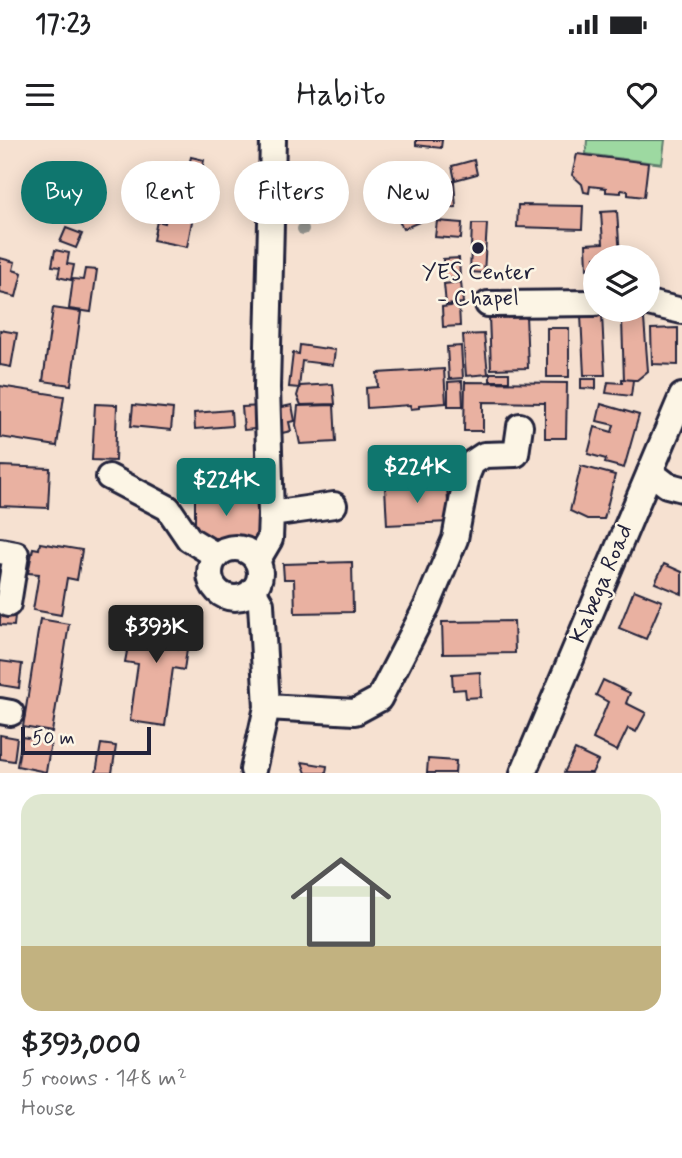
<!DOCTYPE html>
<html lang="en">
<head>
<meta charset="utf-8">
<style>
	body { margin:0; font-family:Mynerve,sans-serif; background:#f6f6f6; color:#202124; height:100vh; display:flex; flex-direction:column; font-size:26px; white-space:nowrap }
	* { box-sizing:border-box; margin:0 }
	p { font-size:23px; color:#757577 }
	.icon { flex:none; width:38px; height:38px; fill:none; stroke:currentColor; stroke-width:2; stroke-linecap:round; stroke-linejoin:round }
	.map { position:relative; height:633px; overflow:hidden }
	.panel { display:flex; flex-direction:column; background:#fff; flex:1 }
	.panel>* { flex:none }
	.top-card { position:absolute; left:21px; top:21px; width:640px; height:63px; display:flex; gap:14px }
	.fabs { position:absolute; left:583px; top:105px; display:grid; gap:14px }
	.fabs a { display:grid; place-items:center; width:77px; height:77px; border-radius:50%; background:#fff; box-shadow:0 4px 18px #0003; font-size:35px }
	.scale { position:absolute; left:21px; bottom:18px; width:130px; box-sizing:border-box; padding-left:7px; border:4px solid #22223b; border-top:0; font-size:19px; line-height:24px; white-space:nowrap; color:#22223b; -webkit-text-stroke:5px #fcf5e5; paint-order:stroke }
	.price { position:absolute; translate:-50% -60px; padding:0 16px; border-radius:7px; background:#0f766e; color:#fff; font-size:23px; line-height:46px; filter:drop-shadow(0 2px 4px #0008) }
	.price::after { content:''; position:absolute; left:50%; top:42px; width:21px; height:16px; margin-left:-10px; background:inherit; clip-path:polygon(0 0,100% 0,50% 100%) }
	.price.on { background:#222; color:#fff }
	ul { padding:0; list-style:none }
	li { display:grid; align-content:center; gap:14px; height:371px; padding:0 21px }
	li span { display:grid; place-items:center; height:217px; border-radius:21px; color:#555 }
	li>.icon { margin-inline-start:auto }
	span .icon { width:126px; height:126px; fill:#fffc; stroke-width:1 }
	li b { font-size:30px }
	.pill { padding:0 24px; border-radius:32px; background:#fff; box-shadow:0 4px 18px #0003; font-size:24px; line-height:63px }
	.pill.on { background:#0f766e; color:#fff }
	.status { display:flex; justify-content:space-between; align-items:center; height:49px; padding:0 35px; background:#fff; direction:ltr }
	.status svg { height:19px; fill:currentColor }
	header { display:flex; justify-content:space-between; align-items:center; height:91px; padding:0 21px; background:#fff; font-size:32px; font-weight:600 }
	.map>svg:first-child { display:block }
	.green { fill:#9dd9a1; stroke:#607e6e; stroke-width:2 }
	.building { fill:#e9b1a1; stroke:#22223b; stroke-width:2 }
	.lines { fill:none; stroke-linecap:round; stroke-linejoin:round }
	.minor-casing { stroke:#22223b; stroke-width:30 }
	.minor { stroke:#fcf5e5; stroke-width:24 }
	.tree { fill:#969690 }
	.poi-dot { fill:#22223b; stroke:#fcf5e5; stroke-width:2.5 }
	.labels { text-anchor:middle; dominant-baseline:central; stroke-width:5; stroke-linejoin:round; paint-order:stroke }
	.poi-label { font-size:23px; fill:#22223b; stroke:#fcf5e5 }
	.street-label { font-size:23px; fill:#22223b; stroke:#fcf5e5 }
</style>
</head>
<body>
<div class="status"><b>17:23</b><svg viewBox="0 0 49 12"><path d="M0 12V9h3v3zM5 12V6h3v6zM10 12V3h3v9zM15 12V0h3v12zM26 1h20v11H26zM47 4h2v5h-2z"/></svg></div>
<header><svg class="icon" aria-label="menu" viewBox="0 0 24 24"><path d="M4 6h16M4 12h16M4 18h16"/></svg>Habito<svg class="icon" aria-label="heart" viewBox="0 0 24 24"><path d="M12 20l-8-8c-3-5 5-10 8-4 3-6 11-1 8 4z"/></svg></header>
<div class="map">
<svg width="682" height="633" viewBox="0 0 682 633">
	<rect width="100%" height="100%" fill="#f6e1d1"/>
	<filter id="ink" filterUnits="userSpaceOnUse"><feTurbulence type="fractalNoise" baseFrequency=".0143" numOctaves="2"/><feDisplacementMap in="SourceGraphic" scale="14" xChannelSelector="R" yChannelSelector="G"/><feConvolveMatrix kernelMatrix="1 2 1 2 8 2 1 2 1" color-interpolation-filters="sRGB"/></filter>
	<g filter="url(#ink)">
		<!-- green -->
		<path class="green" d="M587,0H665L662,24L586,14Z"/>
		<!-- building -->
		<g class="building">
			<path d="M416,0H442L441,8L416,5Z"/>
			<path d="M577,14L648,23L644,57L628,55V51L621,50V53L606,52V48L590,46L589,53L584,52L582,44L572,35Z"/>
			<path d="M191,17L204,20L187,107L153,100L157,81L165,83L177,23L189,25Z"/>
			<path d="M474,20L477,34L455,40L452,26Z"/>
			<path d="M454,41L456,67L434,69L432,43Z"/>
			<path d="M410,47L424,80L403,89L399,81L405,78L394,54Z"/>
			<path d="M518,65L583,66L582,89L517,87Z"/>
			<path d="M617,71L620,117H595V129H587L586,104L603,103L601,72Z"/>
			<path d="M437,81L462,83L461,99L435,97Z"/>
			<path d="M472,84H487L484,133L470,132Z"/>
			<path d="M66,88L82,94L76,108L60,102Z"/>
			<path d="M55,110L69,113L67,124L74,125L71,140L58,137L60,127L52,126Z"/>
			<path d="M0,118L15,122L13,130L22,133L16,157L0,153Z"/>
			<path d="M459,118L460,138L444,139L443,119Z"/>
			<path d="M85,129L97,130L91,172L69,169L73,139L83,140Z"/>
			<path d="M461,142L463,163L446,165L444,144Z"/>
			<path d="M459,165L460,186L443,187L442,167Z"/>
			<path d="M53,168L81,172L71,245L43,241Z"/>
			<path d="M526,174L528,228L491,229L489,175Z"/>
			<path d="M602,174L605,235H584L581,175Z"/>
			<path d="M644,179L648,231L637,240H624L622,180Z"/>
			<rect x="547" y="188" width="22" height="49"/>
			<path d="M678,188V225L652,224L651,189Z"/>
			<path d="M0,190L17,193L11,227L0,225Z"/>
			<path d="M484,194L488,234L466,236L463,195Z"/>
			<path d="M300,205L335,210L333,225L302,221L299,248L289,247L293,213L299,214Z"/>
			<path d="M461,206L463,238L449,239L447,207Z"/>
			<path d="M444,229L446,263L419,265V268L411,269L410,265L367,268L366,248L378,247L377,233Z"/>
			<rect x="490" y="233" width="19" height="8"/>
			<path d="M581,239H596V249L581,248Z"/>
			<path d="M622,239L633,240L631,256L606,253L608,242L622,243Z"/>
			<path d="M462,241L463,266H448V242Z"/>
			<path d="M465,242L567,243L566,298H545V263L483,262V291H464Z"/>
			<path d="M333,244L335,264L301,265L297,256L300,246Z"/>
			<path d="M0,246L64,256L57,306L0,297Z"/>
			<path d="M95,264L117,265L115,321L92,320Z"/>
			<path d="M601,264L639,275L624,328L605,323L606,319L588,314L595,287L612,292L614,285L597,281Z"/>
			<path d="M133,265L173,269L171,290L131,286Z"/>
			<path d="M292,265L295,281L289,282L291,291L273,295L268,270Z"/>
			<path d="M334,265L336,302L300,304L296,285L298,266Z"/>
			<path d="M265,266L267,288L244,290L242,267Z"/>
			<path d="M231,270L232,286L195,289L194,273Z"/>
			<path d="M0,326L50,328L48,368L0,366Z"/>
			<path d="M581,326L615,335L604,379H587L570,371Z"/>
			<path d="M447,344L449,382L387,385L385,347Z"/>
			<rect x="195" y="359" width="62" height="39"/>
			<path d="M40,403L82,410L77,440L67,438L61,475L33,470L39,434L28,433L33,408L39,409Z"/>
			<path d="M352,422L353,472L295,473L294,439H284L283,424Z"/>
			<path d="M664,424L682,432V454L655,443Z"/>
			<path d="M634,450L662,461L646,499L619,488Z"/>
			<path d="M147,470L179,475L178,481L185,482L181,506H176L175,508L187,509L184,530L173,528L165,586L130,581L138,524L125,522L129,501L141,503L142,501L137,500L141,476L146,477Z"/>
			<path d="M0,473L15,475L14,486L0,485Z"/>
			<path d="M40,479L69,484L52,592L23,587Z"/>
			<path d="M514,481L515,513L443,514L442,482Z"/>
			<path d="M0,521L22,524L19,548L0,545Z"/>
			<path d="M480,532L481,557L466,558L465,549L453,550L452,534Z"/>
			<path d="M603,540L630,553L626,563L646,573L636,592L628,588L617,611L593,599L608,562L596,555Z"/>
			<path d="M0,595L17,598L14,621L0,619Z"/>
			<path d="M22,597L51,602L46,632L17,626Z"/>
			<path d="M101,604L116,606L112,633H96Z"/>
			<path d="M575,610L598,621L592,633H564Z"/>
			<path d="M428,619L456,621L455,633H427Z"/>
			<path d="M302,622L327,626L326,633H306Z"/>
		</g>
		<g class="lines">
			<!-- minor casing -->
			<g class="minor-casing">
				<g id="minor">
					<path d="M648,163L682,171"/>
					<path d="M488,164L595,163"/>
					<path d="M650,332L667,345L682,349"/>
					<path d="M109,337L168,368L189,399L217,416"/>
					<path d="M271,374L267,248L273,0"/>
					<circle cx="235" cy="433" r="25"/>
					<path d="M0,411L16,414L8,464"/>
					<path d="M257,421L270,399L271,374L334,365"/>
					<path d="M267,567L355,572L379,559L427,466L455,399L467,335L472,323L484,315L516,314L520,286"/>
					<path d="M0,571L11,573"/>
					<path d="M253,630L267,567L261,464L253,450"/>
					<path d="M523,633L682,256"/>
				</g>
			</g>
			<!-- minor -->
			<use href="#minor" class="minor"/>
		</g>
		<!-- trees -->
		<g class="tree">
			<circle cx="303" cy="89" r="6"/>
			<circle cx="220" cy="330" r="6"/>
		</g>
	</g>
	<!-- markers -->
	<circle class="poi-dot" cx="478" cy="108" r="7"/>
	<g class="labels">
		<!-- poi labels -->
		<g class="poi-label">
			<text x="478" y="133">YES Center<tspan x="478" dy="26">- Chapel</tspan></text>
		</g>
		<!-- street labels -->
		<g class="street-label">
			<text transform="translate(602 444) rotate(-67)">Kabega Road</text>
		</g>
	</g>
</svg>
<div class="fabs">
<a><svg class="icon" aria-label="layers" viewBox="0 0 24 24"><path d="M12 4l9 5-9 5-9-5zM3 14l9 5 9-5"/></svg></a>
</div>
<div class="scale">50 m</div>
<b class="price" style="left:417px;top:365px">$224K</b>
<b class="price" style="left:226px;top:378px">$224K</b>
<b class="price on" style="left:156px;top:525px">$393K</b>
<div class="top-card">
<a class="pill on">Buy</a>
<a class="pill">Rent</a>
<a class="pill">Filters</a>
<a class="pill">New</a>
</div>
</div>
<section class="panel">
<ul>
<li><span style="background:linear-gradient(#dfe7d0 70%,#c2b280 0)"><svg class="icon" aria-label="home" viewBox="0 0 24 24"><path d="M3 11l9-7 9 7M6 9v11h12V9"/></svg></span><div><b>$393,000</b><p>5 rooms · 148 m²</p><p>House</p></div></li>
</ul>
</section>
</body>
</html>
